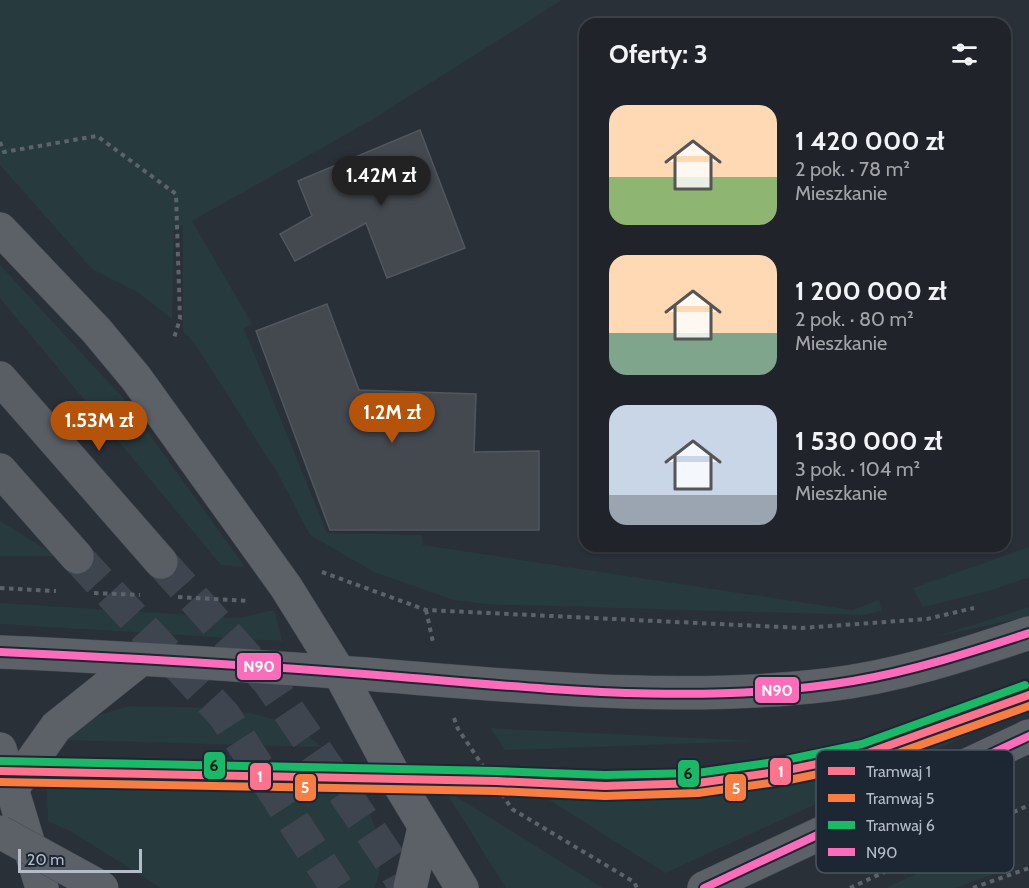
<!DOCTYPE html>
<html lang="pl">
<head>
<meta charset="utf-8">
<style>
	body { margin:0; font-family:Cabin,sans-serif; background:#2d3036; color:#f1f3f6; height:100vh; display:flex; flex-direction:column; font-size:22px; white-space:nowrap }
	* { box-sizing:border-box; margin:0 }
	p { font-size:20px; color:#a2a4a8 }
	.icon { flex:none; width:33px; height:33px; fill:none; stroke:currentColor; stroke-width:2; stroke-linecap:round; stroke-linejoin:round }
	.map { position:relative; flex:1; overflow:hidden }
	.panel { position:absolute; left:579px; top:18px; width:432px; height:534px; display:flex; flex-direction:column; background:#20242a; border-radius:18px; box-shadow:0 2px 4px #0004,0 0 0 2px #3d4147 }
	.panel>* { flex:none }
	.scale { position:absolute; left:18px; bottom:15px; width:124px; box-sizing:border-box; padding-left:6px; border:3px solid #b4bcc9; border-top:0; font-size:16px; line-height:21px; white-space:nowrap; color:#b4bcc9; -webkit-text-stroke:4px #1d2633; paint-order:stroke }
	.price { position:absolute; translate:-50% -51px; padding:0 14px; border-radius:21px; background:#b45309; color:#fff; font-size:20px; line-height:39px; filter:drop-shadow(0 2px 3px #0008) }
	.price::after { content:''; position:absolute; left:50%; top:36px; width:18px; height:14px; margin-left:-9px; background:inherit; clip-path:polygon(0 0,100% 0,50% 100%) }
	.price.active { background:#222; color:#fff }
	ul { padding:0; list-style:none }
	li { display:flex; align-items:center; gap:18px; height:150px; padding:0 30px }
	li span { display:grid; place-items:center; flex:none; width:168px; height:120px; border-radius:18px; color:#555 }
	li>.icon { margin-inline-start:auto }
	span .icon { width:72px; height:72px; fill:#fffc; stroke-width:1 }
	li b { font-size:26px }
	h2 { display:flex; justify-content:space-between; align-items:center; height:72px; padding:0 30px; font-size:26px }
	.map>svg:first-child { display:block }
	.green { fill:#273a3e }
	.building { fill:#444950; stroke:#52575f; stroke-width:1.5 }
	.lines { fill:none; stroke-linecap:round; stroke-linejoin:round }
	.secondary-tunnel { stroke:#3f454e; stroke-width:33; stroke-dasharray:33 16; stroke-linecap:butt }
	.secondary-casing { stroke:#484c53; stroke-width:34 }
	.primary-casing { stroke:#484c55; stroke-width:34 }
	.path { stroke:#5d636a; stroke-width:4; stroke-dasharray:4.5 4.5; stroke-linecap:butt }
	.secondary { stroke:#595d64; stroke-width:33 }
	.primary { stroke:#5c6168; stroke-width:33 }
	.primary-bridge-casing { stroke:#484c55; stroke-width:34; stroke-linecap:butt }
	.primary-bridge { stroke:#5c6168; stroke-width:33 }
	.bus-1-casing { stroke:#1d2633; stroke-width:12 }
	.bus-1 { stroke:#fb6dba; stroke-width:8 }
	.tram-1-casing { stroke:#1d2633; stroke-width:12 }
	.tram-2-casing { stroke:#1d2633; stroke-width:12 }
	.tram-3-casing { stroke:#1d2633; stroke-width:12 }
	.tram-1 { stroke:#fc738d; stroke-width:8 }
	.tram-2 { stroke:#f77d43; stroke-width:8 }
	.tram-3 { stroke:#1ab867; stroke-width:8 }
	.key { fill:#1d2633; stroke:#4a5360; stroke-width:1.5 }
	.key-label { font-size:16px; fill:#b4bcc9 }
	.line-badge { stroke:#1d2633; stroke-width:2 }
	.badge-label { font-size:16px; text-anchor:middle; font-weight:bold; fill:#fff }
	.pale-badge-label { font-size:16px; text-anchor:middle; font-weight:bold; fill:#111 }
</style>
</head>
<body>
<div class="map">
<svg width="1029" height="888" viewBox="0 0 1029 888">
	<rect width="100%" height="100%" fill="#2a3038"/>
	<!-- green -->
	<g class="green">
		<path d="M0,0H562L370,121L192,221L252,324L244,329L327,533L422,535L423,545L852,610L879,600L882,611L862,615L486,604L454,600L374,572L310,535L278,474L193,341L183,332V225L174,229L172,319L139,293L92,269L0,165Z"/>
		<path d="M0,265L123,398L245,567L221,565L0,298Z"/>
		<path d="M0,521L57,556H0Z"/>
		<path d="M1029,547V577L995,589L923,607L913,588Z"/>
		<path d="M0,603L241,618L274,610L282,641L0,624Z"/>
		<path d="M1029,607V616L935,637Z"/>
		<path d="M129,706C194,709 270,700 322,747L66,740L92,717Z"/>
		<path d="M1029,707L665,873L532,789L666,793L799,780L920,748Z"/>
		<path d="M490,728L757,741L505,750Z"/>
		<path d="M46,778L353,785C373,817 391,851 374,888H161L72,832L48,821Z"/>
		<path d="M444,789L603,888H506Z"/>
		<path d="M996,836L1008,869L955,888H886Z"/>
	</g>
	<!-- building -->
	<g class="building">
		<path d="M420,130L465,248L387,278L366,223L295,261L280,234L312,216L298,181Z"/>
		<path d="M327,304L359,390L476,394L474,452L539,451V530H330L256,331Z"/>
	</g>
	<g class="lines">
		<!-- secondary-tunnel -->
		<g class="secondary-tunnel">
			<path d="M77,557L224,715L337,888"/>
			<path d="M161,562L269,682L390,860L405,888"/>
		</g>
		<!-- secondary casing -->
		<g class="secondary-casing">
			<g id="secondary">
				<path d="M0,378L161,562"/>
				<path d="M0,470L77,557"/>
			</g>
		</g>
		<!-- primary casing -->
		<g class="primary-casing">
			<g id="primary">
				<path d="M0,229L96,330L136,378L286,587L339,672L396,779L462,888"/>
				<path d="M0,652C113,657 226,664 338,672C500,684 665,704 827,685C896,677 964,655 1029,633"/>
				<path d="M0,749L42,888"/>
				<path d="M12,789L56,727L140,660"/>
				<path d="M410,888L424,828"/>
				<path d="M704,888L1029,736"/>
			</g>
		</g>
		<!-- path -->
		<g class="path">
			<path d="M0,142L4,152L97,136L176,194L180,319L174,338"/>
			<path d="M322,572L426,610L802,628L927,619L974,608"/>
			<path d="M0,588L56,591"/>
			<path d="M94,593L140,595"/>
			<path d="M178,597L248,601"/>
			<path d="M426,610L433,642"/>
			<path d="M454,718L458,729L512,809L634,882L637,888"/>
			<path d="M850,888L1029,805"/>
			<path d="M973,888L1029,868"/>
		</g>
		<!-- secondary -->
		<use href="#secondary" class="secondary"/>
		<!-- primary -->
		<use href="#primary" class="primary"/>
		<!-- primary-bridge casing -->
		<g class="primary-bridge-casing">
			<path id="primary-bridge" d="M0,832L102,888"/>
		</g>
		<!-- primary-bridge -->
		<use href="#primary-bridge" class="primary-bridge"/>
		<!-- bus-1 casing -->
		<g class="bus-1-casing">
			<g id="bus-1">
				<path d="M0,652C134,658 267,666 401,677C550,689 704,706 853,681C913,671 971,652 1029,633"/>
				<path d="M704,888L1029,736"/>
			</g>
		</g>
		<!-- bus-1 -->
		<use href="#bus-1" class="bus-1"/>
		<!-- tram-1 casing -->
		<g class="tram-1-casing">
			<path id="tram-1" d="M0,771L496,781L605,786L698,783L783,771L865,754L1029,695"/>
		</g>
		<!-- tram-2 casing -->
		<g class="tram-2-casing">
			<path id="tram-2" d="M0,782L496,791L605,796L698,793L784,781L867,764L1029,706"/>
		</g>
		<!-- tram-3 casing -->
		<g class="tram-3-casing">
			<path id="tram-3" d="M0,761L496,771L605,775L697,773L781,761L862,744L1025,685"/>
		</g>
		<!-- tram-1 -->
		<use href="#tram-1" class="tram-1"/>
		<!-- tram-2 -->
		<use href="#tram-2" class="tram-2"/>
		<!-- tram-3 -->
		<use href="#tram-3" class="tram-3"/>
	</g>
	<!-- legend -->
	<rect x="816" y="750" width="198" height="123" rx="9" class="key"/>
	<rect x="828" y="767" width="27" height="8" fill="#fc738d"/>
	<rect x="828" y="794" width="27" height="8" fill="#f77d43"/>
	<rect x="828" y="821" width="27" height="8" fill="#1ab867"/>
	<rect x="828" y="848" width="27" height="8" fill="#fb6dba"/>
	<g class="key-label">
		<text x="866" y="777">Tramwaj 1</text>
		<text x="866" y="804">Tramwaj 5</text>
		<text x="866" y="831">Tramwaj 6</text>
		<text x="866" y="858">N90</text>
	</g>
	<g class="line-badge">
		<rect x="236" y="652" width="46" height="29" rx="6" fill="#fb6dba"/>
		<rect x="754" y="676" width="46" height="28" rx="6" fill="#fb6dba"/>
		<rect x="203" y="751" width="23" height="29" rx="6" fill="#1ab867"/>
		<rect x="769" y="757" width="23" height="29" rx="6" fill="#fc738d"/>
		<rect x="677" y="759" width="23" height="29" rx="6" fill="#1ab867"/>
		<rect x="249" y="762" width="23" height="29" rx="6" fill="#fc738d"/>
		<rect x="294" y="773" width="23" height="29" rx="6" fill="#f77d43"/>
		<rect x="724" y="773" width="23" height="29" rx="6" fill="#f77d43"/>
	</g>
	<g class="badge-label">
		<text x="259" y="672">N90</text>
		<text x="777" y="696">N90</text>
		<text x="781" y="777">1</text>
		<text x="260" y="782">1</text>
		<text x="305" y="793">5</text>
		<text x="736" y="794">5</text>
	</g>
	<g class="pale-badge-label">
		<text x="214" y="771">6</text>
		<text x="688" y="779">6</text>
	</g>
</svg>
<div class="scale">20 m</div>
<b class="price active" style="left:381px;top:207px">1.42M zł</b>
<b class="price" style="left:392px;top:444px">1.2M zł</b>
<b class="price" style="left:99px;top:452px">1.53M zł</b>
<section class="panel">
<h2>Oferty: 3<svg class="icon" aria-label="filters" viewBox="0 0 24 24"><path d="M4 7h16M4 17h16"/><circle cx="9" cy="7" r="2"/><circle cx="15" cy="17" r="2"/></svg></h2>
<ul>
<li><span style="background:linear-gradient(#ffd9b3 60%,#8fb573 0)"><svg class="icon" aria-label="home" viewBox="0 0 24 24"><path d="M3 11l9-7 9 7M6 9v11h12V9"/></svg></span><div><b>1 420 000 zł</b><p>2 pok. · 78 m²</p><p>Mieszkanie</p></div></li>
<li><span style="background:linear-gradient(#ffd9b3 65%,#7fa58c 0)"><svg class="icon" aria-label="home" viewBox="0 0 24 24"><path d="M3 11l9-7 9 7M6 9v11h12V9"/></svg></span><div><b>1 200 000 zł</b><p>2 pok. · 80 m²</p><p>Mieszkanie</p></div></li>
<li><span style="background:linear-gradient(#c9d6e8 75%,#9aa5b1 0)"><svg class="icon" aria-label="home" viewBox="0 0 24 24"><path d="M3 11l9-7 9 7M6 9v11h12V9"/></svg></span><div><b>1 530 000 zł</b><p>3 pok. · 104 m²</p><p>Mieszkanie</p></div></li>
</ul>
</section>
</div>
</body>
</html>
